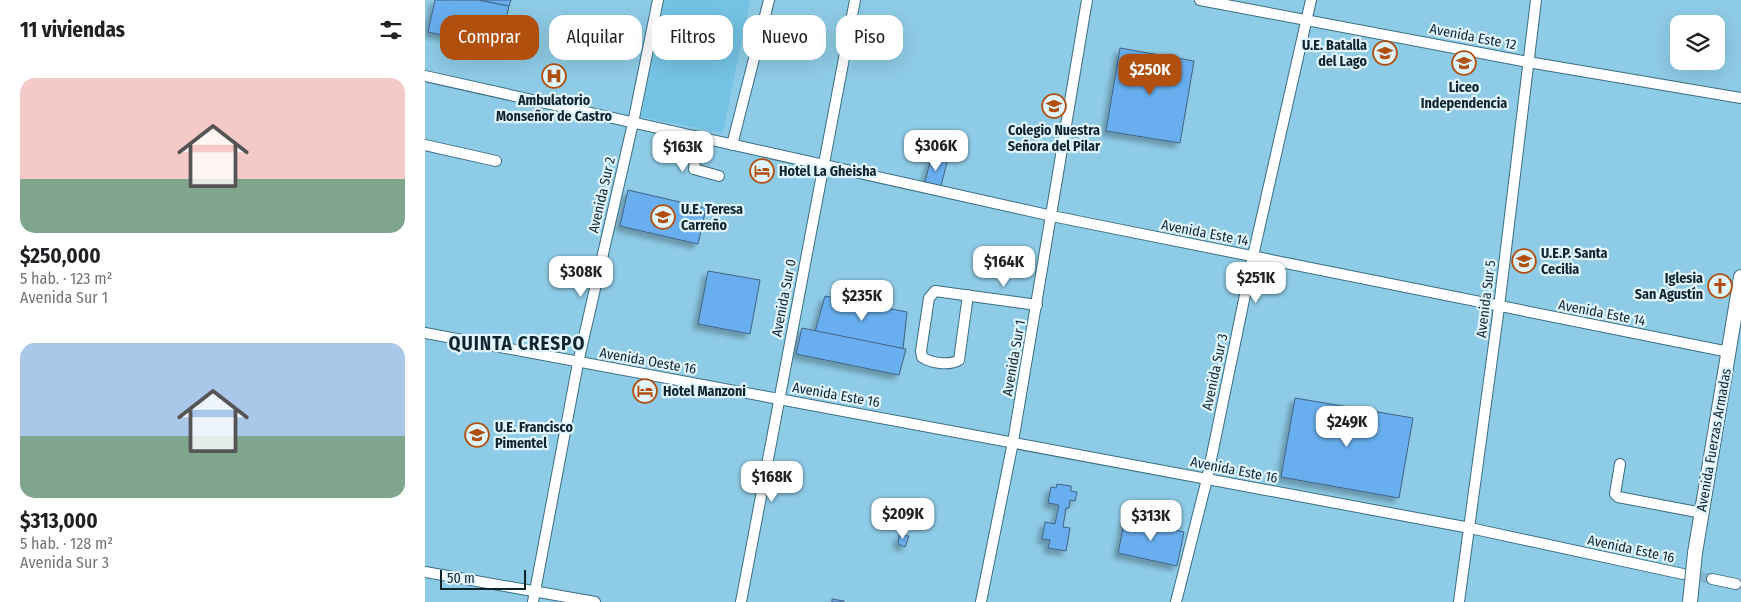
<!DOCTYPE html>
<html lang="es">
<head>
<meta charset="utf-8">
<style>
	body { margin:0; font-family:"Fira Sans Condensed",sans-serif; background:#f2f2f2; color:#202124; height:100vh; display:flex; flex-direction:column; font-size:19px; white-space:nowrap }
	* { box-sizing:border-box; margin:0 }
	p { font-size:16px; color:#757577 }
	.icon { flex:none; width:28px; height:28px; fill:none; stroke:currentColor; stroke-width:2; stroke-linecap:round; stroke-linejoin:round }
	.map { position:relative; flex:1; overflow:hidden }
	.details { display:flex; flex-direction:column; background:#fff; width:425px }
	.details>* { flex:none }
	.top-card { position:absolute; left:15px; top:15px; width:475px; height:45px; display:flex; gap:10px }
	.tools { position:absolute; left:1245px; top:15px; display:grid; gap:10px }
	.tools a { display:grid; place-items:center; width:55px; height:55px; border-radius:10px; background:#fff; box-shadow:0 5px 20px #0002; font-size:25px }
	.scale { position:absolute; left:15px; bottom:12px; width:86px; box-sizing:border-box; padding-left:5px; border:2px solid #0f252e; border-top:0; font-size:14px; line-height:18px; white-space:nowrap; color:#0f252e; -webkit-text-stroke:4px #e0f5ff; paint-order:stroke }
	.price { position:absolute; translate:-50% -42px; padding:0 11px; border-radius:10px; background:#fff; color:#222; font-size:16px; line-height:32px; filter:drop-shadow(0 1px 2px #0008) }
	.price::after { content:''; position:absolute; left:50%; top:30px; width:15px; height:11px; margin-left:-8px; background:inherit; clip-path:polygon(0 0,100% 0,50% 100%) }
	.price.active { background:#b1500e; color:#fff }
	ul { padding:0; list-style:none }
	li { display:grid; align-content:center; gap:10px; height:265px; padding:0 20px }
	li span { display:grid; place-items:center; height:155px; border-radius:15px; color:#555 }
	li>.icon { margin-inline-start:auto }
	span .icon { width:90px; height:90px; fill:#fffc; stroke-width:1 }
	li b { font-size:21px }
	h2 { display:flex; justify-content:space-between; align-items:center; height:60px; padding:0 20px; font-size:21px }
	.chip { padding:0 18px; border-radius:15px; background:#fff; box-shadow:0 5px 20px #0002; font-size:18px; line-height:45px }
	.chip.active { background:#b1500e; color:#fff }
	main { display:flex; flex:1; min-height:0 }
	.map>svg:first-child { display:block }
	.built { fill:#8ecbe6; fill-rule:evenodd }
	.green { fill:#75c3e4 }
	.building { fill:#69afef; stroke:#416383; filter:url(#shadow) }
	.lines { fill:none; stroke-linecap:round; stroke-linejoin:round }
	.minor-tunnel { stroke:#85b5cb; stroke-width:10; stroke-dasharray:10 5; stroke-linecap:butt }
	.minor-casing { stroke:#3a6e83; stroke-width:12 }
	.secondary-casing { stroke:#3a6e83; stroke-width:16 }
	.minor { stroke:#fff; stroke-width:10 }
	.secondary { stroke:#fff; stroke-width:14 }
	.secondary-bridge-casing { stroke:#3a6e83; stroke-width:16; stroke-linecap:butt }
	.secondary-bridge { stroke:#fff; stroke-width:14 }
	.labels { text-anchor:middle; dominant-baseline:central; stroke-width:4.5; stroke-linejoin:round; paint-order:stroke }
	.street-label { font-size:14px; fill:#0f252e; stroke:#e0f5ff }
	.poi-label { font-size:14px; font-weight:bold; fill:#0f252e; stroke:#e0f5ff; text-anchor:start }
	.district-label { font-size:19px; font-weight:bold; letter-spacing:1px; fill:#0f252e; stroke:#e0f5ff }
</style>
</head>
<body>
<main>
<section class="details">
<h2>11 viviendas<svg class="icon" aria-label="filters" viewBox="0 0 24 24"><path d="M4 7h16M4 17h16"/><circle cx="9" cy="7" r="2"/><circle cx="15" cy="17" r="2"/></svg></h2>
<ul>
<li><span style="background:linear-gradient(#f6c9c9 65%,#7fa58c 0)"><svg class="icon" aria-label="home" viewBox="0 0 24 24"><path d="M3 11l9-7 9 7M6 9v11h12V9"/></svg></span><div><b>$250,000</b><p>5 hab. · 123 m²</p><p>Avenida Sur 1</p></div></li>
<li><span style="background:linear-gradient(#a9c7e8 60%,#7fa58c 0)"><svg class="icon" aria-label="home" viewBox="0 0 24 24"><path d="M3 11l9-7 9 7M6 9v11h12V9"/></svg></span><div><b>$313,000</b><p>5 hab. · 128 m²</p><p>Avenida Sur 3</p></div></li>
</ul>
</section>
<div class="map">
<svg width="1316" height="602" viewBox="0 0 1316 602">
	<defs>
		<filter id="shadow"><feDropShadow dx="-4.5" dy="4.5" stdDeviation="2.5" flood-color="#0004"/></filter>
	</defs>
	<rect width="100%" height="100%" fill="#a3d9f2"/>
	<!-- built -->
	<path class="built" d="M0,0H1316V602H0ZM1254,24H1291V61H1254Z"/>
	<!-- green -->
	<path class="green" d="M239,0H325L298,133L216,117Z"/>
	<!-- building -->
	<g class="building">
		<path d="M10,0H54L84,6L75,47L3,32Z"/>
		<path d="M54,0H86L84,6Z"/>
		<path d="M695,48L769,61L755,143L681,131Z"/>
		<path d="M506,158L522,162L516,186L500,182Z"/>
		<path d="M203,190L281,208L273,244L195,226Z"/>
		<path d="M283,271L335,280L325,334L273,324Z"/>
		<path d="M400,296L482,312L478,349L390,332Z"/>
		<path d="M377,328L481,349L474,375L371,354Z"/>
		<path d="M870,398L988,418L974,498L856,477Z"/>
		<path d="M632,484L646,486V491L652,492L650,501L645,500L644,508H641L638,527L645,528L641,551L623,548L625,540L617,539L620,522L630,524L634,505L623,503L626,487L631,488Z"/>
		<path d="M700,519L759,532L752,566L693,553Z"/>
		<path d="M474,535L484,536L480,547L473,544Z"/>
		<path d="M407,599L419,601V602H407Z"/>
	</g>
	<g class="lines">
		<!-- minor-tunnel -->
		<path class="minor-tunnel" d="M1261,575L1287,579"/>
		<!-- minor casing -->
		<g class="minor-casing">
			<g id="minor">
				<path d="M775,0L1103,62L1316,98"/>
				<path d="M0,76L627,216L1304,352"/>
				<path d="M275,138L271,152L269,169L294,176"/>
				<path d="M0,145L71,161"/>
				<path d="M307,145L344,0"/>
				<path d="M543,295L534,360C524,366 505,363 497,357L496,351L504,298L510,291L612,305"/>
				<path d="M0,333L1045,528L1258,574"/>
				<path d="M1195,464L1190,494L1193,497L1277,513"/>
				<path d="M0,572L170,602"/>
				<path d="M1287,579L1311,584"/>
				<path d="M108,602L153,363L208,123L233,0"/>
				<path d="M316,602L430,0"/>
				<path d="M556,602L588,442L662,0"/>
				<path d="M751,602L782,479L828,256L886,0"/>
				<path d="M1034,602L1074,307L1111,0"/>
			</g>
		</g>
		<!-- secondary casing -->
		<g class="secondary-casing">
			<path id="secondary" d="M1270,553L1316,277"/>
		</g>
		<!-- minor -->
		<use href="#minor" class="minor"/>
		<!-- secondary -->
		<use href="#secondary" class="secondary"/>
		<!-- secondary-bridge casing -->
		<g class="secondary-bridge-casing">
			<path id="secondary-bridge" d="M1265,602L1270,553"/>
		</g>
		<!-- secondary-bridge -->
		<use href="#secondary-bridge" class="secondary-bridge"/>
	</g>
	<!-- icons -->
	<defs>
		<g id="school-ring" transform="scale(1.25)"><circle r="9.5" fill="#e0f5ff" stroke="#b1500e" stroke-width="1.5"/><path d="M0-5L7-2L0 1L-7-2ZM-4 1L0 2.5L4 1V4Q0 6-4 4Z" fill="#b1500e"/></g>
		<g id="hospital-ring" transform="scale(1.25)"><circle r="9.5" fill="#e0f5ff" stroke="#b1500e" stroke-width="1.5"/><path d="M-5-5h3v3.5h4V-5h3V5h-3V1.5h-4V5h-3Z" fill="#b1500e"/></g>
		<g id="hotel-ring" transform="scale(1.25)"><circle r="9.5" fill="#e0f5ff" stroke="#b1500e" stroke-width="1.5"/><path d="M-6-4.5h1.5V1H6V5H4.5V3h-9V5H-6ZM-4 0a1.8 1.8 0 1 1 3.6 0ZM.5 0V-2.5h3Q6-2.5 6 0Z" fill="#b1500e"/></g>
		<g id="church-ring" transform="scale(1.25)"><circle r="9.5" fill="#e0f5ff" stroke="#b1500e" stroke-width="1.5"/><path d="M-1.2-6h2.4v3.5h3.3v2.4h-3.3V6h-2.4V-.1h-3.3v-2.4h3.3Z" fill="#b1500e"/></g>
	</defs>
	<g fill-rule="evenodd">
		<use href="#school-ring" x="960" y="53"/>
		<use href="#school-ring" x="1039" y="63"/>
		<use href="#hospital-ring" x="129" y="76"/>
		<use href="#school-ring" x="629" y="106"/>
		<use href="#hotel-ring" x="337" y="171"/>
		<use href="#school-ring" x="238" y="217"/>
		<use href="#school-ring" x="1099" y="261"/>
		<use href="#church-ring" x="1295" y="286"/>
		<use href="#hotel-ring" x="220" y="391"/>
		<use href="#school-ring" x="52" y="435"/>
	</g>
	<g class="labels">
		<!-- street labels -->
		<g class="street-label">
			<text transform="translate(1048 37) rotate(11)">Avenida Este 12</text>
			<text transform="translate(177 195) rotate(-77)">Avenida Sur 2</text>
			<text transform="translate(780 233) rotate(11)">Avenida Este 14</text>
			<text transform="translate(359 298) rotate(-79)">Avenida Sur 0</text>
			<text transform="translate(1061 299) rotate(-83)">Avenida Sur 5</text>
			<text transform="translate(1177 313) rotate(11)">Avenida Este 14</text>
			<text transform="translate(589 358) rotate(-80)">Avenida Sur 1</text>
			<text transform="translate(223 361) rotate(10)">Avenida Oeste 16</text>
			<text transform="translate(790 372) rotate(-78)">Avenida Sur 3</text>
			<text transform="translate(411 395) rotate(10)">Avenida Este 16</text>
			<text transform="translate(1289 440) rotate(-80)">Avenida Fuerzas Armadas</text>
			<text transform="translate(809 470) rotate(11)">Avenida Este 16</text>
			<text transform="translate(1206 549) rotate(12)">Avenida Este 16</text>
		</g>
		<!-- poi labels -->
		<g class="poi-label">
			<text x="942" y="45" text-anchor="end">U.E. Batalla<tspan x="942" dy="16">del Lago</tspan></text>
			<text x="1039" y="87" text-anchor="middle">Liceo<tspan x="1039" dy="16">Independencia</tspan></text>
			<text x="129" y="100" text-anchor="middle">Ambulatorio<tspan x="129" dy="16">Monseñor de Castro</tspan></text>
			<text x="629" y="130" text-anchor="middle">Colegio Nuestra<tspan x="629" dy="16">Señora del Pilar</tspan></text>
			<text x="354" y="171">Hotel La Gheisha</text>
			<text x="256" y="209">U.E. Teresa<tspan x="256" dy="16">Carreño</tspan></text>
			<text x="1116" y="253">U.E.P. Santa<tspan x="1116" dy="16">Cecilia</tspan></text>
			<text x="1278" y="278" text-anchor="end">Iglesia<tspan x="1278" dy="16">San Agustín</tspan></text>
			<text x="238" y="391">Hotel Manzoni</text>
			<text x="70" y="427">U.E. Francisco<tspan x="70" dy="16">Pimentel</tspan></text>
		</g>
		<!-- district labels -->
		<g class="district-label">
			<text x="92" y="343">QUINTA CRESPO</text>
		</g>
	</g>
</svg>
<div class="tools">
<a><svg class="icon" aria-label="layers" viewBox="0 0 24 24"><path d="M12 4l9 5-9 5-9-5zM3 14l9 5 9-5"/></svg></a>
</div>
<div class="scale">50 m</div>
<b class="price active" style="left:725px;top:96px">$250K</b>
<b class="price" style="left:511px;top:172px">$306K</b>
<b class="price" style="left:258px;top:173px">$163K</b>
<b class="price" style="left:579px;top:288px">$164K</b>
<b class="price" style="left:156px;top:298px">$308K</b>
<b class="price" style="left:831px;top:304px">$251K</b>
<b class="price" style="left:437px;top:322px">$235K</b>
<b class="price" style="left:922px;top:448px">$249K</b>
<b class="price" style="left:347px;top:503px">$168K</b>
<b class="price" style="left:478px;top:540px">$209K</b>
<b class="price" style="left:726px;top:542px">$313K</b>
<div class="top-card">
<a class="chip active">Comprar</a>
<a class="chip">Alquilar</a>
<a class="chip">Filtros</a>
<a class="chip">Nuevo</a>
<a class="chip">Piso</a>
</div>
</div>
</main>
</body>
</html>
